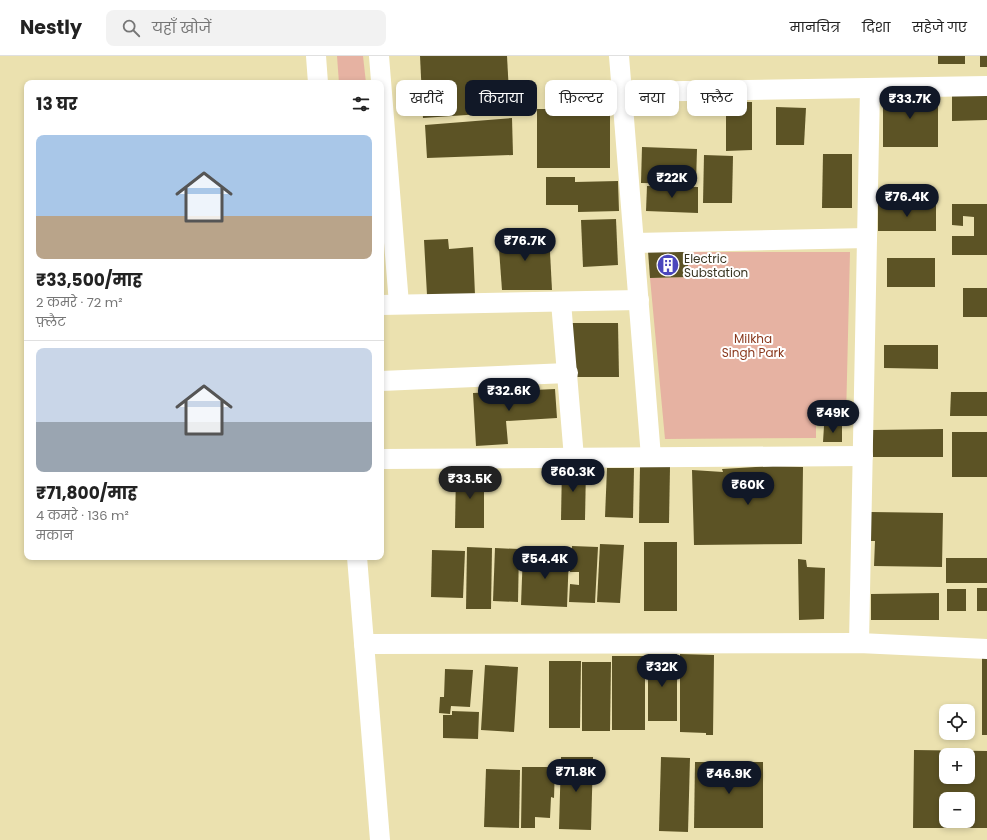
<!DOCTYPE html>
<html lang="hi">
<head>
<meta charset="utf-8">
<style>
	body { margin:0; font-family:Poppins,"Noto Sans Devanagari",sans-serif; background:#f2f2f2; color:#222; height:100vh; display:flex; flex-direction:column; font-size:15px; white-space:nowrap }
	* { box-sizing:border-box; margin:0 }
	p { font-size:13px; color:#767676 }
	.icon { flex:none; width:22px; height:22px; fill:none; stroke:currentColor; stroke-width:2; stroke-linecap:round; stroke-linejoin:round }
	.map { position:relative; flex:1; overflow:hidden }
	.side { position:absolute; left:24px; top:24px; width:360px; height:480px; display:flex; flex-direction:column; background:#fff; border-radius:8px; box-shadow:0 2px 6px #0003 }
	.side>* { flex:none }
	.banner { position:absolute; left:396px; top:24px; width:380px; height:36px; display:flex; gap:8px }
	.controls { position:absolute; left:939px; top:648px; display:grid; gap:8px }
	.controls a { display:grid; place-items:center; width:36px; height:36px; border-radius:8px; background:#fff; box-shadow:0 2px 6px #0003; font-size:20px }
	.price { position:absolute; translate:-50% -34px; padding:0 9px; border-radius:14px; background:#111827; color:#fff; font-size:13px; line-height:26px; filter:drop-shadow(0 1px 2px #0008) }
	.price::after { content:''; position:absolute; left:50%; top:24px; width:12px; height:9px; margin-left:-6px; background:inherit; clip-path:polygon(0 0,100% 0,50% 100%) }
	.price.current { background:#222; color:#fff }
	ul { padding:0; list-style:none }
	li { display:grid; align-content:center; gap:8px; height:212px; padding:0 12px }
	li+li { border-top:1px solid #e0e0e0 }
	li span { display:grid; place-items:center; height:124px; border-radius:8px; color:#555 }
	li>.icon { margin-inline-start:auto }
	span .icon { width:72px; height:72px; fill:#fffc; stroke-width:1 }
	li b { font-size:17px }
	h2 { display:flex; justify-content:space-between; align-items:center; height:48px; padding:0 12px; font-size:17px }
	.tag { padding:0 14px; border-radius:8px; background:#fff; box-shadow:0 2px 6px #0003; font-size:14px; line-height:36px }
	.tag.current { background:#111827; color:#fff }
	header { display:flex; align-items:center; gap:24px; box-sizing:border-box; height:56px; padding:0 20px; background:#fff; border-bottom:1px solid #e0e0e0 }
	header strong { font-size:19px }
	nav { display:flex; gap:22px; margin-inline-start:auto; font-size:14px }
	.search { width:280px; height:36px; background:#f2f2f2; display:flex; align-items:center; gap:10px; box-sizing:border-box; padding:0 14px; border-radius:8px; color:#767676; font-size:15px }
	.map>svg:first-child { display:block }
	.green { fill:#e6b2a2 }
	.building { fill:#5c5325; fill-rule:evenodd }
	.lines { fill:none; stroke-linecap:round; stroke-linejoin:round }
	.street { stroke:#fff; stroke-width:20 }
	.labels { text-anchor:middle; dominant-baseline:central; stroke-width:4; stroke-linejoin:round; paint-order:stroke }
	.poi-label { font-size:12px; fill:#383421; stroke:#fff; text-anchor:start }
	.park-label { font-size:12px; fill:#8a391e; stroke:#fff }
</style>
</head>
<body>
<header>
<strong>Nestly</strong>
<div class="search"><svg class="icon" aria-label="search" viewBox="0 0 24 24"><circle cx="10" cy="10" r="6"/><path d="M15 15l6 6"/></svg>यहाँ खोजें</div>
<nav><a>मानचित्र</a><a>दिशा</a><a>सहेजे गए</a></nav>
</header>
<div class="map">
<svg width="987" height="784" viewBox="0 0 987 784">
	<rect width="100%" height="100%" fill="#ebe1af"/>
	<!-- green -->
	<g class="green">
		<path d="M337,0H363L366,27H339Z"/>
		<path d="M687,196H850L846,362L816,363V382L665,383L650,222L689,221Z"/>
	</g>
	<!-- building -->
	<g class="building">
		<path d="M420,0H507L510,56L423,62Z"/>
		<rect x="938" y="0" width="27" height="8"/>
		<rect x="980" y="0" width="7" height="11"/>
		<path d="M952,34H987V64L952,65Z"/>
		<rect x="883" y="38" width="55" height="53"/>
		<path d="M726,46H752V94L726,95Z"/>
		<path d="M776,51L806,52L804,89H776Z"/>
		<rect x="537" y="53" width="73" height="59"/>
		<path d="M512,62L513,99L427,102L425,69Z"/>
		<path d="M642,91L697,93L696,128L641,127Z"/>
		<path d="M823,98H852V152H822Z"/>
		<path d="M704,99L733,100L732,147H703Z"/>
		<path d="M546,121H575V126L618,125L619,155L578,156V149H546Z"/>
		<path d="M647,130L698,131V157L646,155Z"/>
		<rect x="878" y="148" width="58" height="27"/>
		<path d="M952,148H987V199H952V180H974V161L963,160V170L952,169Z"/>
		<path d="M616,163L618,209L583,211L581,164Z"/>
		<path d="M549,177L552,234H502L498,179Z"/>
		<path d="M448,183L449,193L473,191L475,239H427L424,184Z"/>
		<path d="M648,195L687,196L689,221L650,222Z"/>
		<rect x="887" y="202" width="48" height="29"/>
		<rect x="963" y="232" width="24" height="29"/>
		<path d="M570,267H618L619,321H570Z"/>
		<path d="M884,289H938V313L884,312Z"/>
		<path d="M555,333L557,362L506,365L508,388L476,390L473,337Z"/>
		<path d="M951,336H987V360H950Z"/>
		<path d="M842,369V386H823L824,370Z"/>
		<path d="M943,373V401H873L872,374Z"/>
		<rect x="952" y="376" width="35" height="45"/>
		<path d="M562,410L586,411L585,464H561Z"/>
		<path d="M640,410L670,411L669,467H639Z"/>
		<path d="M773,410L803,411L802,488L694,489L692,414L723,416L722,413Z"/>
		<path d="M607,412H634L633,462L605,461Z"/>
		<path d="M456,415H484V472H455Z"/>
		<path d="M871,456L943,457L942,511L874,510L875,485H870Z"/>
		<rect x="644" y="486" width="33" height="69"/>
		<path d="M600,488L624,489L620,547L597,546Z"/>
		<path d="M572,490L598,491L595,547L569,546L570,528L579,529V516H570Z"/>
		<path d="M467,491L492,492L491,553H466Z"/>
		<path d="M495,492L519,493L518,546L493,545Z"/>
		<path d="M432,494L465,495L463,542L431,541Z"/>
		<path d="M523,496L569,498L567,551L521,549Z"/>
		<rect x="946" y="502" width="41" height="25"/>
		<path d="M798,503L806,504L807,511L825,512L824,563L799,564Z"/>
		<rect x="977" y="532" width="10" height="23"/>
		<rect x="947" y="533" width="19" height="22"/>
		<path d="M939,537V564H871V538Z"/>
		<rect x="648" y="598" width="29" height="67"/>
		<path d="M680,598L714,599L713,679H706V677L680,676Z"/>
		<rect x="982" y="598" width="5" height="81"/>
		<rect x="612" y="600" width="33" height="74"/>
		<path d="M549,605H581L580,672H549Z"/>
		<path d="M582,606H611L610,675H582Z"/>
		<path d="M485,609L518,611L514,676L481,674Z"/>
		<path d="M445,613L473,614L470,651L451,650L450,658L439,657L440,641H444Z"/>
		<path d="M452,655L479,656L478,683L443,682V659H452Z"/>
		<path d="M914,694L987,695V772H913ZM946,699H968V721H946ZM946,743H968V765H946Z"/>
		<path d="M561,701H593L591,774L559,773Z"/>
		<path d="M661,701L690,702L688,776L659,775Z"/>
		<path d="M695,706H763V772H694Z"/>
		<path d="M522,711H555L554,742L551,741L550,762L535,761V772H521Z"/>
		<path d="M486,713L520,714L519,772L484,771Z"/>
	</g>
	<g class="lines">
		<!-- street -->
		<g class="street">
			<path d="M316,0L318,27"/>
			<path d="M379,0L399,248"/>
			<path d="M619,0L651,401"/>
			<path d="M622,36L987,30"/>
			<path d="M634,187L867,182"/>
			<path d="M561,246L574,402"/>
			<path d="M381,249L639,244"/>
			<path d="M381,325L568,317"/>
			<path d="M381,403L863,400"/>
			<path d="M357,501L380,784"/>
			<path d="M859,587L870,32"/>
			<path d="M364,588L859,587L987,593"/>
		</g>
	</g>
	<!-- icons -->
	<defs>
		<g id="building-disc" transform="scale(1.15)"><circle r="9.5" fill="#4a46bc" stroke="#fff"/><path d="M-4-6H4V6H1V3H-1V6H-4ZM-2.5-4.3h1.7v1.8h-1.7ZM.8-4.3h1.7v1.8H.8ZM-2.5-1h1.7V.8h-1.7ZM.8-1h1.7V.8H.8Z" fill="#fff"/></g>
	</defs>
	<g fill-rule="evenodd">
		<use href="#building-disc" x="668" y="209"/>
	</g>
	<g class="labels">
		<!-- poi labels -->
		<g class="poi-label">
			<text x="684" y="202">Electric<tspan x="684" dy="14">Substation</tspan></text>
		</g>
		<!-- park labels -->
		<g class="park-label">
			<text x="753" y="282">Milkha<tspan x="753" dy="14">Singh Park</tspan></text>
		</g>
	</g>
</svg>
<div class="controls">
<a><svg class="icon" aria-label="locate" viewBox="0 0 24 24"><circle cx="12" cy="12" r="6"/><path d="M12 2v4M12 18v4M2 12h4M18 12h4"/></svg></a>
<a>+</a>
<a>−</a>
</div>
<b class="price" style="left:910px;top:64px">₹33.7K</b>
<b class="price" style="left:672px;top:143px">₹22K</b>
<b class="price" style="left:907px;top:162px">₹76.4K</b>
<b class="price" style="left:525px;top:206px">₹76.7K</b>
<b class="price" style="left:509px;top:356px">₹32.6K</b>
<b class="price" style="left:833px;top:378px">₹49K</b>
<b class="price" style="left:573px;top:437px">₹60.3K</b>
<b class="price current" style="left:470px;top:444px">₹33.5K</b>
<b class="price" style="left:748px;top:450px">₹60K</b>
<b class="price" style="left:545px;top:524px">₹54.4K</b>
<b class="price" style="left:662px;top:632px">₹32K</b>
<b class="price" style="left:576px;top:737px">₹71.8K</b>
<b class="price" style="left:729px;top:739px">₹46.9K</b>
<div class="banner">
<a class="tag">खरीदें</a>
<a class="tag current">किराया</a>
<a class="tag">फ़िल्टर</a>
<a class="tag">नया</a>
<a class="tag">फ़्लैट</a>
</div>
<section class="side">
<h2>13 घर<svg class="icon" aria-label="filters" viewBox="0 0 24 24"><path d="M4 7h16M4 17h16"/><circle cx="9" cy="7" r="2"/><circle cx="15" cy="17" r="2"/></svg></h2>
<ul>
<li><span style="background:linear-gradient(#a9c7e8 65%,#b9a48a 0)"><svg class="icon" aria-label="home" viewBox="0 0 24 24"><path d="M3 11l9-7 9 7M6 9v11h12V9"/></svg></span><div><b>₹33,500/माह</b><p>2 कमरे · 72 m²</p><p>फ़्लैट</p></div></li>
<li><span style="background:linear-gradient(#c9d6e8 60%,#9aa5b1 0)"><svg class="icon" aria-label="home" viewBox="0 0 24 24"><path d="M3 11l9-7 9 7M6 9v11h12V9"/></svg></span><div><b>₹71,800/माह</b><p>4 कमरे · 136 m²</p><p>मकान</p></div></li>
</ul>
</section>
</div>
</body>
</html>
